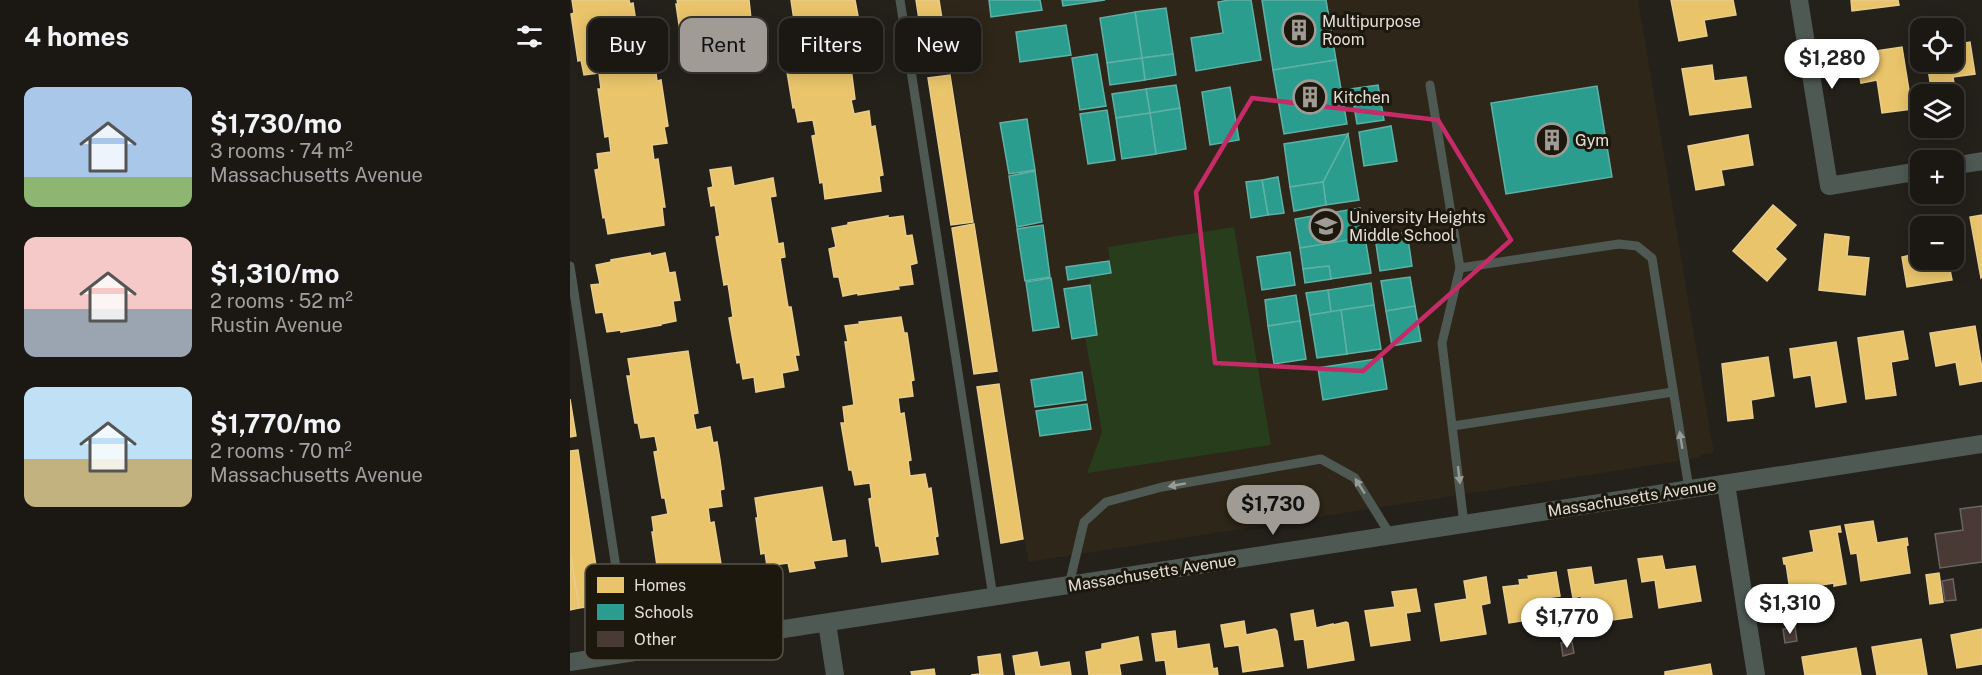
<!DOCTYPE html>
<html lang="en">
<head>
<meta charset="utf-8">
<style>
	body { margin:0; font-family:"Public Sans",sans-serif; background:#282522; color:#f1f3f6; height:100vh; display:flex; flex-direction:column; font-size:22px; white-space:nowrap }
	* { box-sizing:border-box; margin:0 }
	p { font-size:20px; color:#a0a0a0 }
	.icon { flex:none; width:33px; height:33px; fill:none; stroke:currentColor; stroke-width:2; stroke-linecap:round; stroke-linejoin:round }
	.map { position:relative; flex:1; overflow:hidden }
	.panel { display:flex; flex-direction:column; background:#1b1814; width:570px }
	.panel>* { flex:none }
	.top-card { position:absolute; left:18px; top:18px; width:570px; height:54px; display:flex; gap:12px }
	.tools { position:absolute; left:1340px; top:18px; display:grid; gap:12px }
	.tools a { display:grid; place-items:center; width:54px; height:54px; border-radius:12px; background:#1b1814; box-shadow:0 3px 15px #0003,0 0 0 2px #393734; font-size:30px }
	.price { position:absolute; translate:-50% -51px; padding:0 14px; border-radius:21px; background:#fff; color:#222; font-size:20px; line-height:39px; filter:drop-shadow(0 2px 3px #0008) }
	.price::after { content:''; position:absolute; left:50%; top:36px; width:18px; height:14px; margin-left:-9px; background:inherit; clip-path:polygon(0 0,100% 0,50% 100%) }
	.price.active { background:#a09c95; color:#111 }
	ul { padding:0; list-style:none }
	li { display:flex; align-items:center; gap:18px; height:150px; padding:0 24px }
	li span { display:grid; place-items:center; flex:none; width:168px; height:120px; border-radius:12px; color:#555 }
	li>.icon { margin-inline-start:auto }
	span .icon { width:72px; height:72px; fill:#fffc; stroke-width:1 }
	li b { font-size:26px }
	h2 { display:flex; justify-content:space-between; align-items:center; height:72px; padding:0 24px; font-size:26px }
	.pill { padding:0 21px; border-radius:12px; background:#1b1814; box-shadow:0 3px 15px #0003,0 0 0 2px #393734; font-size:21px; line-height:54px }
	.pill.active { background:#a09c95; color:#111 }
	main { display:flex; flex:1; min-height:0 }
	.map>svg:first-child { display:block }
	.built { fill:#2e2618 }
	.green { fill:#283d1b }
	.homes { fill:#e9c46a; stroke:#e7cc8b; stroke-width:1.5 }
	.schools { fill:#2a9d8f; stroke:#61b0a5; stroke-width:1.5 }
	.building { fill:#4a3a36; stroke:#696562; stroke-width:1.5 }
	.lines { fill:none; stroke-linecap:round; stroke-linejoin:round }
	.lane { stroke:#4e5954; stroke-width:9 }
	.street { stroke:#4e5954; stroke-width:18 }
	.oneway { fill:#989c96 }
	.marked { fill:none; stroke:#c52c67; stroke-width:4.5; stroke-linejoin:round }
	.labels { text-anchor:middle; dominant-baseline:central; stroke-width:6; stroke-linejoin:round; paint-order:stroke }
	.poi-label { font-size:16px; fill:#e2ded7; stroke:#1d180e; text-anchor:start }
	.street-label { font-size:16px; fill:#e2ded7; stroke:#1d180e }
	.key { fill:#1d180e; stroke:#58534a; stroke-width:1.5 }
	.key-label { font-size:16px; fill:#e2ded7 }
</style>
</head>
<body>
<main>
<section class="panel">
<h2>4 homes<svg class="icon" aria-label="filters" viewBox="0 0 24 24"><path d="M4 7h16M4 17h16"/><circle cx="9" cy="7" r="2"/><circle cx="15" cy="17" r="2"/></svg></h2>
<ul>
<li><span style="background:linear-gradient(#a9c7e8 75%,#8fb573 0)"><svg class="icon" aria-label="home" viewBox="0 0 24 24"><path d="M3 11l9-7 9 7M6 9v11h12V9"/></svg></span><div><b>$1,730/mo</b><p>3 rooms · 74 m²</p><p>Massachusetts Avenue</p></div></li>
<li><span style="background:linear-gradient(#f6c9c9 60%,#9aa5b1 0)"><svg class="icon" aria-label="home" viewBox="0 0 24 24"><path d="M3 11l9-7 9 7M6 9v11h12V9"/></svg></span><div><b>$1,310/mo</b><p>2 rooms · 52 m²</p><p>Rustin Avenue</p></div></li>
<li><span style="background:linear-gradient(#bfe0f5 60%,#c2b280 0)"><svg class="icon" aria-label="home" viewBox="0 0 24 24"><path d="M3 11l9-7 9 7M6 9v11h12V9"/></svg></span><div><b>$1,770/mo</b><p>2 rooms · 70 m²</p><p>Massachusetts Avenue</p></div></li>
</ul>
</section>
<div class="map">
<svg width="1412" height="675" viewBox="0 0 1412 675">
	<rect width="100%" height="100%" fill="#24201a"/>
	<!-- built -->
	<path class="built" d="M370,0H1068L1144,453L1131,455L1128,458L458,562Z"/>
	<!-- green -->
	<path class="green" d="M664,227L701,445L517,473L532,432L515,336L527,334L520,285L521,277L541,273L538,247Z"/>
	<!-- homes -->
	<g class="homes">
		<path d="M2,0H59L60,4L63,3L71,54H68L70,67L85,65L87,81L91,80L98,126L94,127L97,143L82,145L84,160L88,159L95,207H92L94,225L38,234L35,217L33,218L25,170L29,169L27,154L41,152L39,136L35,137L28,89H31L29,73L14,75L11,60L8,61L1,14L4,13Z"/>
		<path d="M107,0H179L184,48L164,50L165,59L137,63L136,56L116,59L114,44L112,45L106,4H108Z"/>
		<path d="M221,0H285L288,16L284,17L286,33L271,35L274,51L278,50L281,68L285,99L281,100L284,114L299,111L301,127L305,126L313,175L309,176L311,191L255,199L253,182L250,183L242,136L246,135L243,120L228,122L225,107L223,108L215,60H219L216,45L231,42L229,27H225Z"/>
		<path d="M346,0H369L379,62L356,65Z"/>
		<path d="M1101,0H1163L1166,15L1134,20L1137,36L1109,41Z"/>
		<path d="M1281,0H1328L1329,5L1282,11Z"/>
		<path d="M1400,42L1405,74L1383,77L1387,102H1383V94H1362L1357,62H1383V45Z"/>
		<path d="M1332,47L1342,109L1312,113L1307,80L1291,83L1286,54Z"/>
		<path d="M1142,65L1144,81L1176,77L1181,107L1120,115L1112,69Z"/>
		<path d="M380,75L403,222L381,225L358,78Z"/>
		<path d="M1178,135L1183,165L1151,170L1154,185L1126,190L1118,146Z"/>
		<path d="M161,167L164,186L203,178L206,196L200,197L208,244L213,243L215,257L210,258L218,307H221L229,355H225L228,370L212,373L214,387L186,392L184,377L173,379L170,362L167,363L159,318L163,317L158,284L154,285L146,237L150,236L145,205L141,206L138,188L143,187L140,170Z"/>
		<path d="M1203,205L1226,225L1205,249L1216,259L1197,281L1163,251Z"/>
		<path d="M1412,215V277L1411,278L1400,217Z"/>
		<path d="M318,216V218L333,216L336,236L342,235L347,263L340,265L343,284L328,286L329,289L288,295V293L273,296L269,277H264L259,249L266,247L262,228L278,225V223Z"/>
		<path d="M404,224L427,371L404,374L382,228Z"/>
		<path d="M1255,234L1279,237L1277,256L1299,258L1295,295L1249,290Z"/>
		<path d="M80,253L81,256L95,253L99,273L105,272L110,300L103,301L106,321L91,324V325L51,332V330L37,332L33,312L26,313L21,285L30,284L26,265L41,262V260Z"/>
		<path d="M1350,253V260H1378L1382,280L1337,287L1332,257Z"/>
		<path d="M331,317L334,333H337L344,380L341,381L343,396L328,398L330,414L334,413L341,460L338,461L340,476L355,474L358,489L361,488L368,536L365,537L368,554L312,562L309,546H306L299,499L302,498L300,483L285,485L282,470H279L271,423H275L273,407L284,405L275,342H278L275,326L290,324L289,322Z"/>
		<path d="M1405,326L1412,368V381L1390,385L1386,362L1366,366L1360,333Z"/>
		<path d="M1333,331L1338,359L1321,362L1326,395L1296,399L1288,338Z"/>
		<path d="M1266,342L1276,402L1246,407L1241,375L1224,378L1220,349Z"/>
		<path d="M118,351L128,413L123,414L126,430L140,427L143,443L147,442L150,460L154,489L150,490L152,506L138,508L140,523L144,522L152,570H148L150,587L95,596L92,579H89L82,532H84L82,517L98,514L95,498H92L84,452L88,451L85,436L71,438L68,423H65L57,376H61L58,359Z"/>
		<path d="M1198,357L1204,396L1181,400L1183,418L1158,421L1152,364Z"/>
		<path d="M429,384L453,539L431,543L407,387Z"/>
		<path d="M0,399L6,436L0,437Z"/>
		<path d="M8,450L32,605L9,608L0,552V451Z"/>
		<path d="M252,487L262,542L275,540L277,556L243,561L245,568L220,572L218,563L197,566L195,553L191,554L186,518H188L185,498Z"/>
		<path d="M1303,521L1307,543L1337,538L1338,545L1336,546L1340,573L1291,581L1287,553L1281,554L1275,525Z"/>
		<path d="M1270,526L1271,532H1267L1276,584L1264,586V583L1220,590L1216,564H1214L1213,558L1244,552L1240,531Z"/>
		<path d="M0,552L9,608L0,610Z"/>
		<path d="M1092,556L1095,570L1125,566L1131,601L1089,608L1085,580L1072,582L1068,559Z"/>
		<path d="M1021,567L1024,585L1056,580L1062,617L1016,624L1011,596L1003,598L998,570Z"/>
		<path d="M986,572L990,596L967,599L970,618L939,623L933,587L950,585L949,580L959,579L958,576Z"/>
		<path d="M1369,573L1373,602L1360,604L1356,575Z"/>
		<path d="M916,577L920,603L911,605L916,634L871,641L865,604L897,599L894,581Z"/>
		<path d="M846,589L850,611L836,613L840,640L801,646L795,611L825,607L822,592Z"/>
		<path d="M743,610L746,628L763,624V625L776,622L778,623L784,660L738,668L734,639L725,640L721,614Z"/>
		<path d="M674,621L676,635L705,629L707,631L713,666L673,672L669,645L655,647L651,625Z"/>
		<path d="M1412,629V664L1387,668L1381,635Z"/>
		<path d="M605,631L607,649L639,644L643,669L647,668L648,675H597L595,660L586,661L582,634Z"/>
		<path d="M568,637L572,660L549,664L551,675H519L516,652L532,649V644Z"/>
		<path d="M1351,639L1357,675H1307L1302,647Z"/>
		<path d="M1286,648L1291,675H1235L1232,657Z"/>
		<path d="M467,652L470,667L499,662L501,675H446L443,656Z"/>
		<path d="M430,654L433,675H401L410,674L408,657Z"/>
		<path d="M1140,664L1142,675H1095V672Z"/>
		<path d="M364,669L365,675H342L341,672Z"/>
	</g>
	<!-- schools -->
	<g class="schools">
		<path d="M419,0H470L472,10L421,17Z"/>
		<path d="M492,0H535L493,6Z"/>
		<path d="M659,0H681L691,60L626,71L621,38L653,33L648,2Z"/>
		<path d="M692,0H756L766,60L703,70Z"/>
		<path d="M596,8L603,54L572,58L565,12Z"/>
		<path d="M565,12L572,58L537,63L530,18Z"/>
		<path d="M496,25L501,55L450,62L446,32Z"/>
		<path d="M527,54L536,106L510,110L502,58Z"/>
		<path d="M603,54L606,75L575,80L572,58Z"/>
		<path d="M572,58L575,80L540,85L537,63Z"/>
		<path d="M766,60L777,124L714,134L703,70Z"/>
		<path d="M606,85L610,108L580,113L576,89Z"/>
		<path d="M808,85L814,120L787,124L781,89Z"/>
		<path d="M1027,86L1042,177L936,194L921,103Z"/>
		<path d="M660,87L669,140L640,145L632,92Z"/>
		<path d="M576,89L580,113L546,118L542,94Z"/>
		<path d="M610,108L616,149L586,154L580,113Z"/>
		<path d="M537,110L545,160L518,164L510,114Z"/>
		<path d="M580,113L586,154L552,159L546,118Z"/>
		<path d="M457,119L465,170L439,174L430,123Z"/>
		<path d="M821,126L827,161L794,166L789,132Z"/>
		<path d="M778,134L789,200L756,205L753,182Z"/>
		<path d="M778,134L753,182L720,187L714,144Z"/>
		<path d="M465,171L472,222L447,227L439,176Z"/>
		<path d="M708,177L714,213L698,215L692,180Z"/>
		<path d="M692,180L698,215L681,218L676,182Z"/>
		<path d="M753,182L756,205L724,211L720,187Z"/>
		<path d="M790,208L795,237L763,243L759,213Z"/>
		<path d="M759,213L763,243L730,248L725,219Z"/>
		<path d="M473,225L480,277L455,281L447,229Z"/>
		<path d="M837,232L842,266L810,271L805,237Z"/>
		<path d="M795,237L801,273L761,279L759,266L733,269L730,248Z"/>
		<path d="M720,252L725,285L692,290L687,257Z"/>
		<path d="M539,261L541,273L498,280L496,267Z"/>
		<path d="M759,266L761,279L735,283L733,269Z"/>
		<path d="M840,277L845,306L816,311L811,281Z"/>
		<path d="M481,278L489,327L463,331L456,282Z"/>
		<path d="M801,283L804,305L761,312L758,290Z"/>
		<path d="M520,285L527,335L502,339L494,289Z"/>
		<path d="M758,290L761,312L740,315L736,293Z"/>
		<path d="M726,295L730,321L698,326L695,300Z"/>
		<path d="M804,305L811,349L777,354L771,310Z"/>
		<path d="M845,306L851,341L822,346L816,311Z"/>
		<path d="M771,310L777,354L747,358L740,315Z"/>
		<path d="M730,321L736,359L704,364L698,326Z"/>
		<path d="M812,358L817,389L753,400L748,368Z"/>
		<path d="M512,372L516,400L465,407L461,380Z"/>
		<path d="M517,404L521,429L470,436L466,411Z"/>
	</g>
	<!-- building -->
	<g class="building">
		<path d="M1412,506V562L1370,568L1365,534L1393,530L1390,509Z"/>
		<path d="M1383,579L1386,600L1375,601L1372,581Z"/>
		<path d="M1225,627L1227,641L1215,643L1213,629Z"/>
		<path d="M1002,642L1004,653L993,656L991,643Z"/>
	</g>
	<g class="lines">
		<!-- lane -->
		<g class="lane">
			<path d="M330,0L423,597"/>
			<path d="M860,85L890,268L872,343L894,524"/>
			<path d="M0,266L59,653"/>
			<path d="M890,268L1049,244L1067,246L1082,258L1119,489"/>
			<path d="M883,426L1103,392"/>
			<path d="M499,585L514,522L536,502L592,487L751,459L785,478L821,536"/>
		</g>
		<!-- street -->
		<g class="street">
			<path d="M1229,0L1259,186L1350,171"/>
			<path d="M1383,166L1412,161"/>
			<path d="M1156,484L1186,675"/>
			<path d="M257,623L265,675"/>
			<path d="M0,662L1412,444"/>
		</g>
	</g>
	<!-- one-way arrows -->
	<defs><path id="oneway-solid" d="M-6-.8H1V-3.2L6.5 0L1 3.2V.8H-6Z" transform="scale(1.5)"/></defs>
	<g class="oneway">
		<use href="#oneway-solid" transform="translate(1111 440) rotate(-99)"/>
		<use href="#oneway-solid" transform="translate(889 475) rotate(83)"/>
		<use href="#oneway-solid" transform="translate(607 485) rotate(170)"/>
		<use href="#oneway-solid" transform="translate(790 486) rotate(-123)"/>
	</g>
	<!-- marked area -->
	<path class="marked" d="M682,98L868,120L941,240L793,371L645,363L626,192Z"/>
	<!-- icons -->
	<defs>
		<g id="building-ring" transform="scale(1.725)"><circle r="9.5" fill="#1d180e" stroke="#a09c95" stroke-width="1.5"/><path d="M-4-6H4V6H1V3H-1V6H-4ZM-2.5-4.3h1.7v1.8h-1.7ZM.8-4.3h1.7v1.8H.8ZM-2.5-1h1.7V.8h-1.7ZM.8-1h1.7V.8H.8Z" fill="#a09c95"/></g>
		<g id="school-ring" transform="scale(1.725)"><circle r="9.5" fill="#1d180e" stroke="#a09c95" stroke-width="1.5"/><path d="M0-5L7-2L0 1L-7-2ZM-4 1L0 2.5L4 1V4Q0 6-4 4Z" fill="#a09c95"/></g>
	</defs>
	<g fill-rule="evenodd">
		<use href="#building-ring" x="729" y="30"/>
		<use href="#building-ring" x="740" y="97"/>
		<use href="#building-ring" x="982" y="140"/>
		<use href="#school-ring" x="756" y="226"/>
	</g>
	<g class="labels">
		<!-- poi labels -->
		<g class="poi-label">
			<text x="752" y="21">Multipurpose<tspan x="752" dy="18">Room</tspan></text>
			<text x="763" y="97">Kitchen</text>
			<text x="1005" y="140">Gym</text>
			<text x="779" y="217">University Heights<tspan x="779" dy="18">Middle School</tspan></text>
		</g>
		<!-- street labels -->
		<g class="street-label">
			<text transform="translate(1062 498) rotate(-9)">Massachusetts Avenue</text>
			<text transform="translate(582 573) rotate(-9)">Massachusetts Avenue</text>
		</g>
	</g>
	<!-- legend -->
	<rect x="15" y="564" width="198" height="96" rx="9" class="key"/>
	<rect x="27" y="577" width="27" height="16" fill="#e9c46a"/>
	<rect x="27" y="604" width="27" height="16" fill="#2a9d8f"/>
	<rect x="27" y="631" width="27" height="16" fill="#4a3a36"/>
	<g class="key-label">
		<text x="64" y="591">Homes</text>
		<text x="64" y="618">Schools</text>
		<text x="64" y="645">Other</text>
	</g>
</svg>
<div class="tools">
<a><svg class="icon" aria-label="locate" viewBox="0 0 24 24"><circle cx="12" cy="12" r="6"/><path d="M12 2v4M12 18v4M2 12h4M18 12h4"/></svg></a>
<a><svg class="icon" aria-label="layers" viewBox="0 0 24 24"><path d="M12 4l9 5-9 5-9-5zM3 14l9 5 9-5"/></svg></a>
<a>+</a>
<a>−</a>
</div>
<b class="price" style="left:1262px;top:90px">$1,280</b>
<b class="price active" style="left:703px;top:536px">$1,730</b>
<b class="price" style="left:1220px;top:635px">$1,310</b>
<b class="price" style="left:997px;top:649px">$1,770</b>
<div class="top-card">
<a class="pill">Buy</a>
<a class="pill active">Rent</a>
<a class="pill">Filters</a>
<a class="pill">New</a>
</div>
</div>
</main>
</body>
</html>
